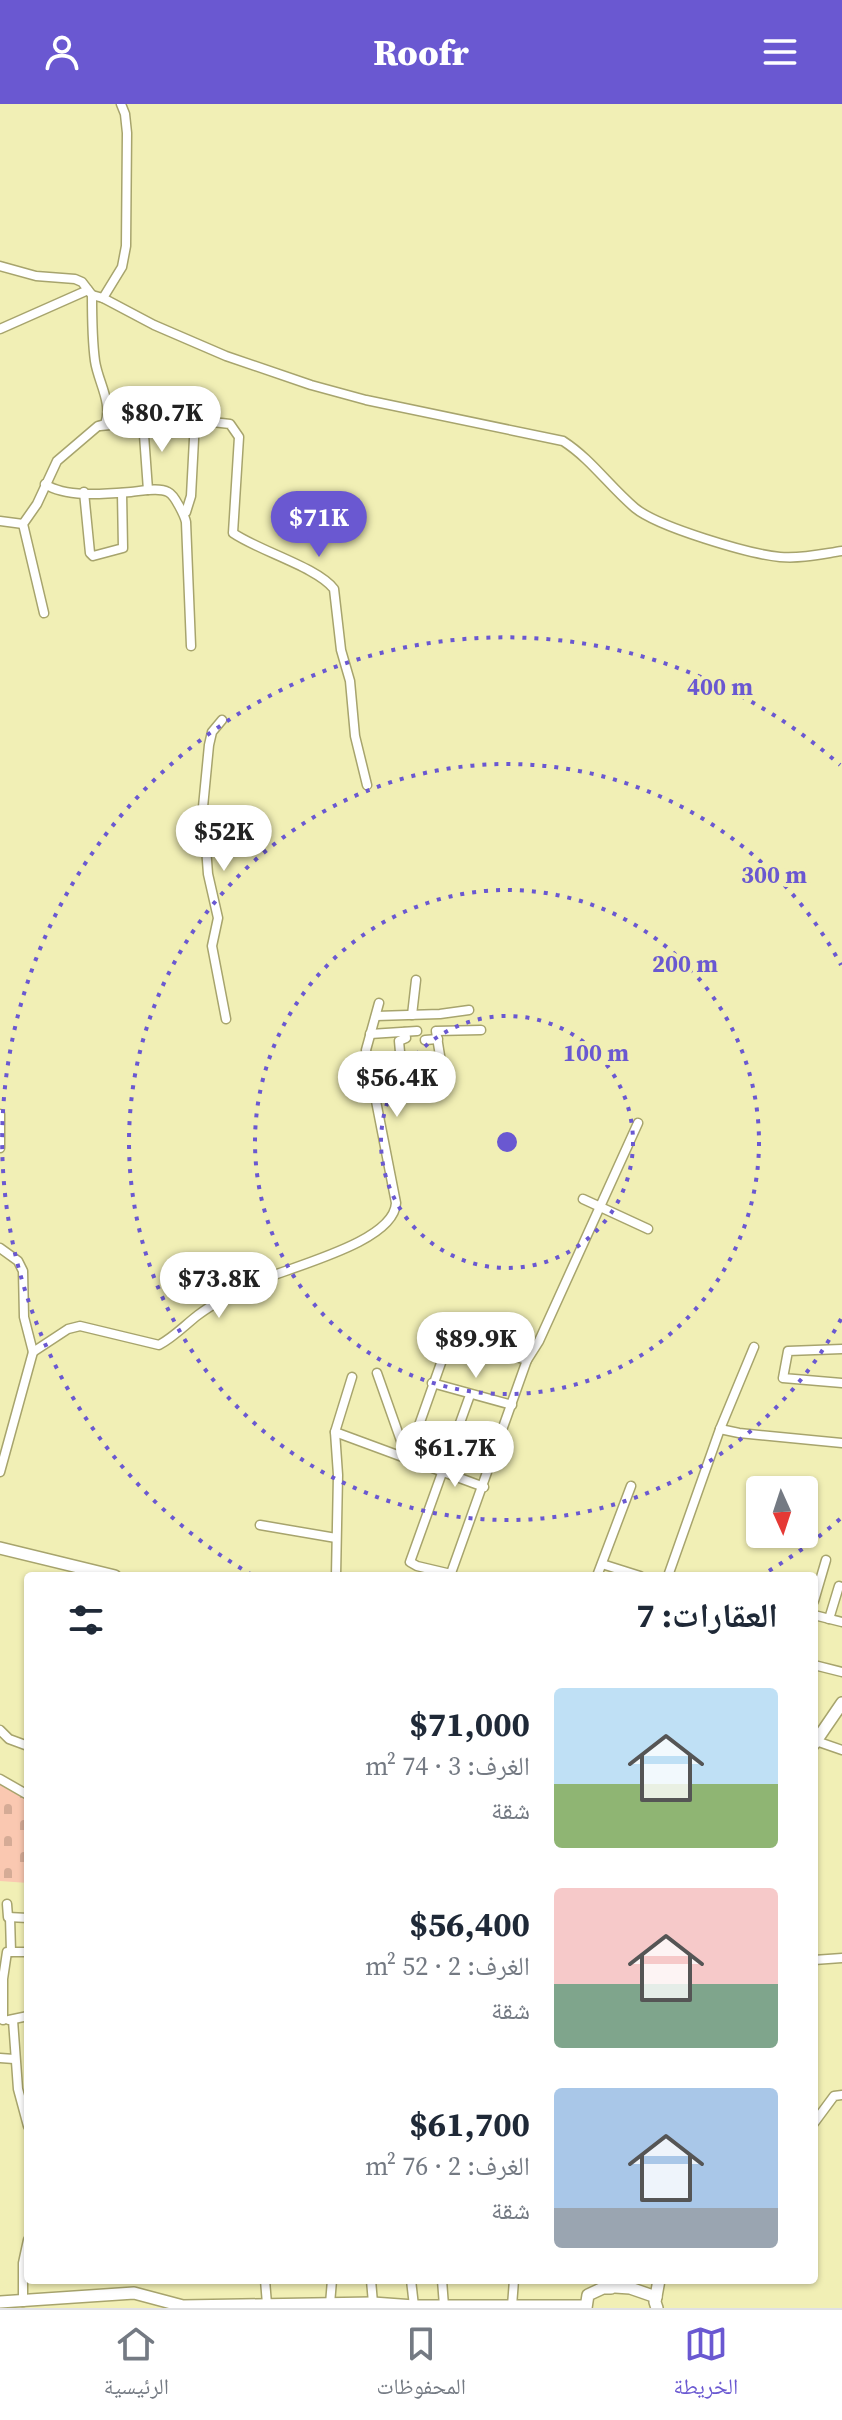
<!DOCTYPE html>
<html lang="ar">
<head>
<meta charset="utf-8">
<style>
	body { margin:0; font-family:"Source Serif 4","Noto Naskh Arabic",serif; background:#f2f2f3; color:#1f2937; direction:rtl; height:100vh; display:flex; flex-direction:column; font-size:30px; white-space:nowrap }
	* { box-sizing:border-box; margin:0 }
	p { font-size:26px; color:#747a83 }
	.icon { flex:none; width:44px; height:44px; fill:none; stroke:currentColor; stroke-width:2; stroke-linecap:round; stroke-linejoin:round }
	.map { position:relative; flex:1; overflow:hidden; direction:ltr }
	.details { position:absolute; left:24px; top:1468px; width:794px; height:712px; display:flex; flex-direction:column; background:#fff; border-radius:8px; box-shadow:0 2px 6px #0004; direction:rtl }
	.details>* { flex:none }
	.needle { width:52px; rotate:177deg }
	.buttons { position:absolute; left:746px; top:1372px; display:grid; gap:16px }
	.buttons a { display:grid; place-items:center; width:72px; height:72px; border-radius:8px; background:#fff; box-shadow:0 2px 6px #0004; font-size:40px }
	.price { position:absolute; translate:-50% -68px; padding:0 18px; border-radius:28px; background:#fff; color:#222; font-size:26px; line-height:52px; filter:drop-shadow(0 2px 4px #0008) }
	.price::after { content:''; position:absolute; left:50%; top:48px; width:24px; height:18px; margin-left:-12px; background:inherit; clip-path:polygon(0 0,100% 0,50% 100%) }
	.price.selected { background:#6a58d1; color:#fff }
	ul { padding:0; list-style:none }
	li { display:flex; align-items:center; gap:24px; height:200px; padding:0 40px }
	li span { display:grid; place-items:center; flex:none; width:224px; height:160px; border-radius:8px; color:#555 }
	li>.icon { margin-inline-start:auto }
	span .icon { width:96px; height:96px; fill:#fffc; stroke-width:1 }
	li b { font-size:34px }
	h2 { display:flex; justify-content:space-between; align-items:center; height:96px; padding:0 40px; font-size:34px }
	header { display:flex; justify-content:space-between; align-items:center; height:104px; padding:0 40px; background:#6a58d1; color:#fff; font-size:36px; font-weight:800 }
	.tab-bar { display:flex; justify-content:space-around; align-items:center; height:112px; border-top:2px solid #e0e1e3; background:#fff; font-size:22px; color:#747a83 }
	.tab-bar a { display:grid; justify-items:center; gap:4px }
	.tab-bar .selected { color:#6a58d1 }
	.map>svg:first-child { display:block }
	.cemetery { fill:url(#cemetery-stones) }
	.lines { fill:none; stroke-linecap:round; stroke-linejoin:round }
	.street-casing { stroke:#a7a46d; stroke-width:11 }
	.secondary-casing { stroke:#a7a46d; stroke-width:14 }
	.street { stroke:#fff; stroke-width:8 }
	.secondary { stroke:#fff; stroke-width:11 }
	.ring { fill:none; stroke:#6a58d1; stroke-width:4; stroke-dasharray:4 8 }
	.centre { fill:#6a58d1; stroke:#f1efb5; stroke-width:4 }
	.ring-label { font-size:24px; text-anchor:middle; font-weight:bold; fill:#6a58d1; stroke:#f1efb5; stroke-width:8; stroke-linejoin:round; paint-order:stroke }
</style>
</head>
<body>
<header><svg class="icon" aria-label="menu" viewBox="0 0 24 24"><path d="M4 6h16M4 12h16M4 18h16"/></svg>Roofr<svg class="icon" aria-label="person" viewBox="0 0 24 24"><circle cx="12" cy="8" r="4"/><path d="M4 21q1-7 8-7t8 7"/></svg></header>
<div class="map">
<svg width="842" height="2204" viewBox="0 0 842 2204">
	<defs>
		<pattern id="cemetery-stones" width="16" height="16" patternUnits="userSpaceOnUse" patternTransform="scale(2)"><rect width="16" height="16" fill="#fac8b1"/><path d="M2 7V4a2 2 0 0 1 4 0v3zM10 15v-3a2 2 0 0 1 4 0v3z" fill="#d5ab96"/></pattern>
	</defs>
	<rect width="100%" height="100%" fill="#f1efb5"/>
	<!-- cemetery -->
	<path class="cemetery" d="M0,1680L28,1697V1779L0,1777Z"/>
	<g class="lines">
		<!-- street casing -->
		<g class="street-casing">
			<g id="street">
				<path d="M0,162L36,172L75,175L82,178L92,191L103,194L154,221L226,252L311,281L366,296L563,337C591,355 609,382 635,404C658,423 749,450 780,453C801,455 822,450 842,447"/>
				<path d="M103,194L122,163L126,142L127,29L125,10L121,0"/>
				<path d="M0,225L88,186"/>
				<path d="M195,316L230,320L239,333L233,429C259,447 317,463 334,485L341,546L350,577L355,632L367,681"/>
				<path d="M143,317L148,386"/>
				<path d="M100,322L163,316L190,320L195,316L191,392L186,408H183"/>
				<path d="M45,380C66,394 106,390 131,388C141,387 159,383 168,388C175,391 185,413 186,418L191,542"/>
				<path d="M84,388L90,449L93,452L123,444L122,389"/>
				<path d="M0,417L23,420"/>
				<path d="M44,509L23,420L37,400L57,357L98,322L105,320C113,299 98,278 95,257C92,235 92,213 92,191"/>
				<path d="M222,616L212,628L209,641L203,703L208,770L218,814L212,842L226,915"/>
				<path d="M412,911L416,876"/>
				<path d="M376,912L440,910L469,906"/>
				<path d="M370,930L417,927"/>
				<path d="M425,936L438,935"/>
				<path d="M442,964L436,927L481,926"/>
				<path d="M402,970L399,937L406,934L405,928"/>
				<path d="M0,1010V1044"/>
				<path d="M583,1095L648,1125"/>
				<path d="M0,1144L18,1157L23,1167L24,1213L33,1248L0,1368"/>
				<path d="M842,1245L788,1247L783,1274L842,1279"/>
				<path d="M33,1248L68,1225L80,1222L159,1241C174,1233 185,1221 198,1211C211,1201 226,1193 240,1185C273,1166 394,1142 396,1099L366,946L379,899"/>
				<path d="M377,1269L407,1354"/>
				<path d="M432,1279L512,1301"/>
				<path d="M720,1325L739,1329L842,1339"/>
				<path d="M335,1328L484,1383"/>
				<path d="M407,1355L447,1242L452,1238H460L527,1256"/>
				<path d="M260,1421L336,1434"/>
				<path d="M602,1460L640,1472"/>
				<path d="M451,1470L417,1462L410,1458L470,1291"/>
				<path d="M336,1472L338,1371L335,1328L352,1273"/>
				<path d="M450,1472L527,1256L539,1237L638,1019"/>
				<path d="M597,1472L631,1382"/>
				<path d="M668,1472L720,1325L754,1243"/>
				<path d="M814,1497L826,1456"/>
				<path d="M814,1511L842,1518"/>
				<path d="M829,1515L839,1482"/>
				<path d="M814,1561L842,1568"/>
				<path d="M0,1626L9,1635L28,1642"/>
				<path d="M816,1637L842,1646"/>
				<path d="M0,1675L28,1691"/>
				<path d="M7,1800L8,1813L28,1814"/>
				<path d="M10,1813L11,1848"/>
				<path d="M814,1856L842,1854"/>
				<path d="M3,1916V1875L7,1848H28"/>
				<path d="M9,1916L28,1912"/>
				<path d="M13,1916L18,1985L28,2022"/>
				<path d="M0,1954L14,1955"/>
				<path d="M814,2019L834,1992L842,1991"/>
				<path d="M265,2176L267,2200"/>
				<path d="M371,2176L373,2199"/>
				<path d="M411,2176L414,2202"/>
				<path d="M442,2176L444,2202"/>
				<path d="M23,2198V2159L28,2136"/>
				<path d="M330,2200L332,2176"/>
				<path d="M512,2202L514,2176"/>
			</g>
		</g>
		<!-- secondary casing -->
		<g class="secondary-casing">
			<g id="secondary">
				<path d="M0,1444L115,1472"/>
				<path d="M814,1640L842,1599"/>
				<path d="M615,2183L630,2184L656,2193"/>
				<path d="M0,2198L134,2189L183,2202L373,2199L414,2202H585"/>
				<path d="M586,2204L588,2191L603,2184H611"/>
				<path d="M657,2204L655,2198L659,2176"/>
			</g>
		</g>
		<!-- street -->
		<use href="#street" class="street"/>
		<!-- secondary -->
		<use href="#secondary" class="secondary"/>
	</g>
	<!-- distance rings -->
	<g class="ring">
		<circle cx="507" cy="1038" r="126"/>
		<circle cx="507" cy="1038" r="252"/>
		<path d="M841 1215A378 378 0 1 1 841 861"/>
		<path d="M840 1415A503 503 0 0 1 762 1471M252 1471A503 503 0 1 1 840 661"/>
	</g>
	<circle cx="507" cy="1038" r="12" class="centre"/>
	<g class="ring-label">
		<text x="720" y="591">400 m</text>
		<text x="774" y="779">300 m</text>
		<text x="685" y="868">200 m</text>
		<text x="596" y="957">100 m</text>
	</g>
</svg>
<div class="buttons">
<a><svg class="needle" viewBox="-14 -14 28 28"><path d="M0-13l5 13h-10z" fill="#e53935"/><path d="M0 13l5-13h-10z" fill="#747a83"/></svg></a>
</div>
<b class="price" style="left:162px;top:350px">$80.7K</b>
<b class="price selected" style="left:319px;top:455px">$71K</b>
<b class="price" style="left:224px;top:769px">$52K</b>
<b class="price" style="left:397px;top:1015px">$56.4K</b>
<b class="price" style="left:219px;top:1216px">$73.8K</b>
<b class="price" style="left:476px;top:1276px">$89.9K</b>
<b class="price" style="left:455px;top:1385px">$61.7K</b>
<section class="details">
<h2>العقارات: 7<svg class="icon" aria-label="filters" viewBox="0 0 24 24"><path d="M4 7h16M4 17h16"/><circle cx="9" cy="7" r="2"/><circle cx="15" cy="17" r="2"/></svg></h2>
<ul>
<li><span style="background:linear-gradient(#bfe0f5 60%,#8fb573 0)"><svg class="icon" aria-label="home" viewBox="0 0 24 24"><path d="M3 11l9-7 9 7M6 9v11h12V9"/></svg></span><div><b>$71,000</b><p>الغرف: 3 · 74 m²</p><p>شقة</p></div></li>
<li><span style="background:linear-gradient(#f6c9c9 60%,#7fa58c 0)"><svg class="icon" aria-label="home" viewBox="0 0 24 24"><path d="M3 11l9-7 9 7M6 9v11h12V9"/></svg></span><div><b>$56,400</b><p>الغرف: 2 · 52 m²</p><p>شقة</p></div></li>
<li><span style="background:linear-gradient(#a9c7e8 75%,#9aa5b1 0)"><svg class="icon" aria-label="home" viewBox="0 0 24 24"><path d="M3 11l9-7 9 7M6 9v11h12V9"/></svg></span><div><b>$61,700</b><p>الغرف: 2 · 76 m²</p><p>شقة</p></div></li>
</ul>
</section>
</div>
<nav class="tab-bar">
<a class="selected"><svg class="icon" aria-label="map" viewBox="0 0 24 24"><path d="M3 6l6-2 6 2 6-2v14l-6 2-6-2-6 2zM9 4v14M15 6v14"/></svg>الخريطة</a>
<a><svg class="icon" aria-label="saved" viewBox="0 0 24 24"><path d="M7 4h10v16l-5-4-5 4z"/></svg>المحفوظات</a>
<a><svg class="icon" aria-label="home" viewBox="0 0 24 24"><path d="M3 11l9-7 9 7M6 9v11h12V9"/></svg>الرئيسية</a>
</nav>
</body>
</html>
